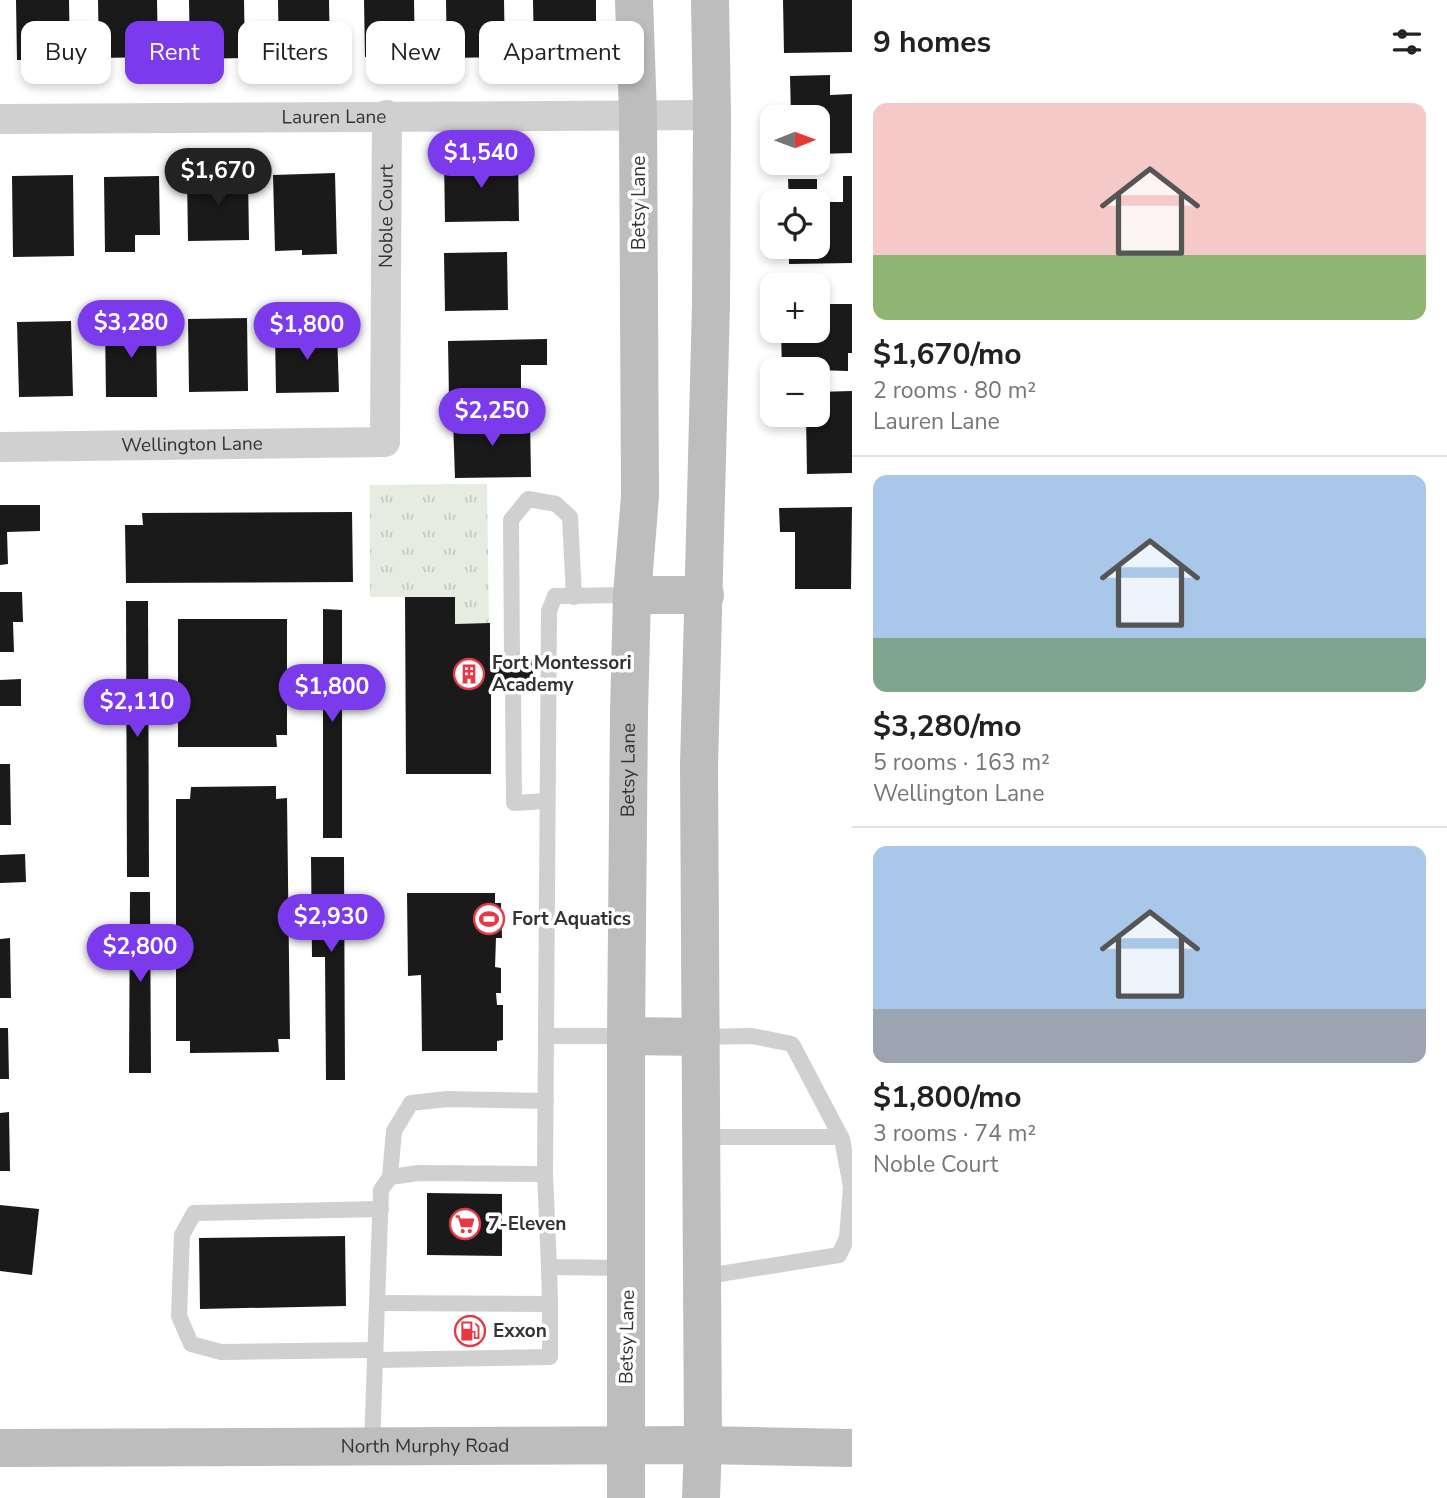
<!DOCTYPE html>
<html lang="en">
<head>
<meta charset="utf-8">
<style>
	body { margin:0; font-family:"Nunito Sans",sans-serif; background:#f2f2f2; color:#222; height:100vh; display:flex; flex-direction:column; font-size:26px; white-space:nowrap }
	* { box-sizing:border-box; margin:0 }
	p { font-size:23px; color:#767676 }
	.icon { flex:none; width:38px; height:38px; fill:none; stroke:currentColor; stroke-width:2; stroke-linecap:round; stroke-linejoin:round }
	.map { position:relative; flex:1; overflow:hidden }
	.sheet { display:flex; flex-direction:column; background:#fff; width:595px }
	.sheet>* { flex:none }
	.banner { position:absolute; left:21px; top:21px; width:665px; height:63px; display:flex; gap:14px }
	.needle { width:46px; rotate:89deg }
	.buttons { position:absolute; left:760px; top:105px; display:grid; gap:14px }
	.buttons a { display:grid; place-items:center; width:70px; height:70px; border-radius:14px; background:#fff; box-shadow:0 4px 10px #0003; font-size:35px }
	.price { position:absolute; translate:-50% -60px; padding:0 16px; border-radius:24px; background:#7c3aed; color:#fff; font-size:23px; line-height:46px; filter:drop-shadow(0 2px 4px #0008) }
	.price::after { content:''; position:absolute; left:50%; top:42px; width:21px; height:16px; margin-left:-10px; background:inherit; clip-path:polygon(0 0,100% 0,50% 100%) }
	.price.current { background:#222; color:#fff }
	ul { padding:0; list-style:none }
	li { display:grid; align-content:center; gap:14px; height:371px; padding:0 21px }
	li+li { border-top:2px solid #e0e0e0 }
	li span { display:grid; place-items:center; height:217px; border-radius:14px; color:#555 }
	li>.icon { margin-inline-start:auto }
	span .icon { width:126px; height:126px; fill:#fffc; stroke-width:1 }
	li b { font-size:30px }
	h2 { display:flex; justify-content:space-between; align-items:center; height:84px; padding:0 21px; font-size:30px }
	.chip { padding:0 24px; border-radius:14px; background:#fff; box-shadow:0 4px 10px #0003; font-size:24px; line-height:63px }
	.chip.current { background:#7c3aed; color:#fff }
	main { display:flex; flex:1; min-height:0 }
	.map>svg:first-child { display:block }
	.park { fill:url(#park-tufts) }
	.building { fill:#1a1a1a }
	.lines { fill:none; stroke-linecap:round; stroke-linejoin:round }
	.service { stroke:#d0d0d0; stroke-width:16 }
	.minor { stroke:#d0d0d0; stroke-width:30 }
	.secondary { stroke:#bdbdbd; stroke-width:38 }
	.labels { text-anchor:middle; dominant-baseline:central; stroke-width:7; stroke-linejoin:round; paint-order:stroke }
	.street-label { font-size:19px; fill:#333; stroke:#fff }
	.poi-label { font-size:19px; font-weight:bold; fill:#333; stroke:#fff; text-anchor:start }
</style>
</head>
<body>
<main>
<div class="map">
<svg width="852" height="1498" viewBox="0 0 852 1498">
	<defs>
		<pattern id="park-tufts" width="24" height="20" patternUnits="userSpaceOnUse" patternTransform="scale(1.75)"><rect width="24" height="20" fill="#e6ecdf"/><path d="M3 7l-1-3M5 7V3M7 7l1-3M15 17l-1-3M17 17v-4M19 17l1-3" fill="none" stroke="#c6cbc0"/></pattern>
	</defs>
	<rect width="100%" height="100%" fill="#fff"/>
	<!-- park -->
	<path class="park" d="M487,484L489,623L455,624L454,597H370V485Z"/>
	<!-- building -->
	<g class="building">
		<path d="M16,0H69L70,60H17Z"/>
		<path d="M98,0H157L158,57L99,58Z"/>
		<path d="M189,0H244L245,58L190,59Z"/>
		<path d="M278,0H329L330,59H279Z"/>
		<path d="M364,0H414L415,56L365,57Z"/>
		<path d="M446,0H504L505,57L447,58Z"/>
		<path d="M533,0H596V53L534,54Z"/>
		<path d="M783,0H852V52L784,53Z"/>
		<path d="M830,75V95L852,94V153L817,154V117H791L790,76Z"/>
		<path d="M518,158L519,221L445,222L444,159Z"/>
		<path d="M335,173L337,254L302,255V250L275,251L273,175Z"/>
		<path d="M73,175L74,256L13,257L12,176Z"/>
		<path d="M248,175L249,240L188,241L187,176Z"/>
		<path d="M159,176L160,235H135V252H105L104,177Z"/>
		<path d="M843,176H852V263L789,264V247H817V202H843Z"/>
		<path d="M788,179H817V201H789Z"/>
		<path d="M507,252L508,310L445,311L444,253Z"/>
		<path d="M817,304H852V353H848V371L782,369L781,331H817Z"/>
		<path d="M247,318L248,391L189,392L188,319Z"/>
		<path d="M71,321L73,396L19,397L17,322Z"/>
		<path d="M156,323L157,397H106L105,324Z"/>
		<path d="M337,331L339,392L276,393L275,332Z"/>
		<path d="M547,339V365H521V398L449,399L448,341Z"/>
		<path d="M852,391V473L807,474L806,415H817V392Z"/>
		<path d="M530,418L531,477L455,478L453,420Z"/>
		<path d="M0,505H40V531L7,532L8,564L0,565Z"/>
		<path d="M852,507L851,589H795V532H780L779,508Z"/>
		<path d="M352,512L353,582L126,583L125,525H143L142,513Z"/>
		<path d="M0,592H22L23,622H13L14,652H0Z"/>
		<path d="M405,597H455V624L490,623V659H533V688H491V774H406Z"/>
		<path d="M126,601H148L149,877H127Z"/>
		<path d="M323,609L342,610V838H323Z"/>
		<path d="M178,619H287V735H276L277,747H178Z"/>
		<path d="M21,679V706H0V680Z"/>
		<path d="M0,764H10L11,825H0Z"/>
		<path d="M276,786V799L287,798L290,1039H278L279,1052L190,1053V1041H176V799H190L191,787Z"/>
		<path d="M25,854L26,882L0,883V855Z"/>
		<path d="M311,857H344L345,1080H326L325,957H312Z"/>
		<path d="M130,892H150L151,1073H129Z"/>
		<path d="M407,893H495V903H501L502,938H496L495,967L501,968V993H496L497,1005H503V1040L497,1041V1051H422L421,975L408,976Z"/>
		<path d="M10,938L11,998H0V939Z"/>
		<path d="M0,1028H8L9,1079H0Z"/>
		<path d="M9,1112L10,1171H0V1113Z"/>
		<path d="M427,1193L502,1194V1256L427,1255Z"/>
		<path d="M0,1205L39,1209L32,1275L0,1271Z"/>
		<path d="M345,1236L346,1306L200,1309L199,1238Z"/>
	</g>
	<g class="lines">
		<!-- service -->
		<g class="service">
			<path d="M512,659L511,520L528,499L556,504L570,517L574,597"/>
			<path d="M513,688L514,803L547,801"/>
			<path d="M546,1036H626"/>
			<path d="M701,1037L752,1036L792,1044L842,1139L851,1187L847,1238L839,1255L701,1277"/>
			<path d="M700,1137H841"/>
			<path d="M545,1174L549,611L555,596L631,595"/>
			<path d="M390,1177L394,1131L411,1103L447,1099L546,1101"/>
			<path d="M377,1303L550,1304L549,1267"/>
			<path d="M375,1350L221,1352L191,1344L179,1316L182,1235L194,1213L381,1209"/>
			<path d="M375,1360L550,1357V1304"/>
			<path d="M372,1446L381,1190L390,1177L419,1173L545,1174L549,1267L626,1268"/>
		</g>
		<!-- minor -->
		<g class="minor">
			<path id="s1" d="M0,119L712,115"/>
			<path id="s2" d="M0,447L385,442L387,115"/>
		</g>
		<!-- secondary -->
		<g class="secondary">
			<path d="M632,595H705"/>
			<path d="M626,1036L701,1037"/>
			<path id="s3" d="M0,1448L703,1445L852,1448"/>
			<path id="s4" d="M626,1498V1036L629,713L632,595L640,496L638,115L634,0"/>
			<path d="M701,1498L703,1445L699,766L711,304L712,115L710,0"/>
		</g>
	</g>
	<!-- icons -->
	<defs>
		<g id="building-ring" transform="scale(1.575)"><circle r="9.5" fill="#fff" stroke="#e63946" stroke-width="1.5"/><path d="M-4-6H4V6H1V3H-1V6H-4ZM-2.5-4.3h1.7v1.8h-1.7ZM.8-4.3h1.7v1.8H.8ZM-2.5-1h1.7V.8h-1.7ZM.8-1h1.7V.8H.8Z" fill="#e63946"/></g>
		<g id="stadium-ring" transform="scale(1.575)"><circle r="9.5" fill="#fff" stroke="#e63946" stroke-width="1.5"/><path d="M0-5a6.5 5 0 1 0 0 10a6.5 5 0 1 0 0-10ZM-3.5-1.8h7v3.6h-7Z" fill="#e63946"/></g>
		<g id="supermarket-ring" transform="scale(1.575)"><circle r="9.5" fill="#fff" stroke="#e63946" stroke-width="1.5"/><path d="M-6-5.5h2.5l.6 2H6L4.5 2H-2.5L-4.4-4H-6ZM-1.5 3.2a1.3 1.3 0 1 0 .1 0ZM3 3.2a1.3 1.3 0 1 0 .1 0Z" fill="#e63946"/></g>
		<g id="fuel-ring" transform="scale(1.575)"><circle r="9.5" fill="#fff" stroke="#e63946" stroke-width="1.5"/><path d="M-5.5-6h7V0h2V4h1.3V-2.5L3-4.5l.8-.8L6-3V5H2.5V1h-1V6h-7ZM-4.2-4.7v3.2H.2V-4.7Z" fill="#e63946"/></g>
	</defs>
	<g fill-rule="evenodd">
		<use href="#building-ring" x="469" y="674"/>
		<use href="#stadium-ring" x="489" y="919"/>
		<use href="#supermarket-ring" x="465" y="1224"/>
		<use href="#fuel-ring" x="470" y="1331"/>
	</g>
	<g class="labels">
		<!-- street labels -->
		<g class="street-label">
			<text stroke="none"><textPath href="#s1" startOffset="334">Lauren Lane</textPath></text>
			<text transform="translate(639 203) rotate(-90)">Betsy Lane</text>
			<text stroke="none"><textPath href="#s2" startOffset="611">Noble Court</textPath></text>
			<text stroke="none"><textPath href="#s2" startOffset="192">Wellington Lane</textPath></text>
			<text stroke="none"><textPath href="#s4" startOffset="728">Betsy Lane</textPath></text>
			<text transform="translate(627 1337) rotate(-89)">Betsy Lane</text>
			<text stroke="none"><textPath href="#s3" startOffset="425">North Murphy Road</textPath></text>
		</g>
		<!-- poi labels -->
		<g class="poi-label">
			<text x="492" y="663">Fort Montessori<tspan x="492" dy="22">Academy</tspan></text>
			<text x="512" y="919">Fort Aquatics</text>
			<text x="488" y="1224">7-Eleven</text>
			<text x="493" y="1331">Exxon</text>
		</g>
	</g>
</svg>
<div class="buttons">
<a><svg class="needle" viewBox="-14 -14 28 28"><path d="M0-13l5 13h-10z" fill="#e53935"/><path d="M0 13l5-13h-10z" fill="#767676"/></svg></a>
<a><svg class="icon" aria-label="locate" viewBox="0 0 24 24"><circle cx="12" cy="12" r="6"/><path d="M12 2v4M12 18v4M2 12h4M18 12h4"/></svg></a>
<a>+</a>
<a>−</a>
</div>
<b class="price" style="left:481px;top:190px">$1,540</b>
<b class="price current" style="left:218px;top:208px">$1,670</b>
<b class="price" style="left:131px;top:360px">$3,280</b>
<b class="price" style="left:307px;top:362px">$1,800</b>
<b class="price" style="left:492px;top:448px">$2,250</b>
<b class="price" style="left:332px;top:724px">$1,800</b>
<b class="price" style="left:137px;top:739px">$2,110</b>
<b class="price" style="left:331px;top:954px">$2,930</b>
<b class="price" style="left:140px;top:984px">$2,800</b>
<div class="banner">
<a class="chip">Buy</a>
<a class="chip current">Rent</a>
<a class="chip">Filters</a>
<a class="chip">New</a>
<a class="chip">Apartment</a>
</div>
</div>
<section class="sheet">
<h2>9 homes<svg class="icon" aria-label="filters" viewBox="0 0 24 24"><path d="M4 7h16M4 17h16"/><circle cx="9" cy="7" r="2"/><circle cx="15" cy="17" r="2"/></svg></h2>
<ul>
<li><span style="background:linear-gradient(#f6c9c9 70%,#8fb573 0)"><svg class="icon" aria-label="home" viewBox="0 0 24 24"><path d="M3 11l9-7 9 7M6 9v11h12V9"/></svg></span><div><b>$1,670/mo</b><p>2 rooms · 80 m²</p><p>Lauren Lane</p></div></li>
<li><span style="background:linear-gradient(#a9c7e8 75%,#7fa58c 0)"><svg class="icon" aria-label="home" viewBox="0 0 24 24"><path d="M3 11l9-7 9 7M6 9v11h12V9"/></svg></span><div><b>$3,280/mo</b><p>5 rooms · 163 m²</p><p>Wellington Lane</p></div></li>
<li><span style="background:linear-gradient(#a9c7e8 75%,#9aa5b1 0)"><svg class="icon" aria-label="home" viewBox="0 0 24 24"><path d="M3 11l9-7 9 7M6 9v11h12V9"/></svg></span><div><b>$1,800/mo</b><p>3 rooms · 74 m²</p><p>Noble Court</p></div></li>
</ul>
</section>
</main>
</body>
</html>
